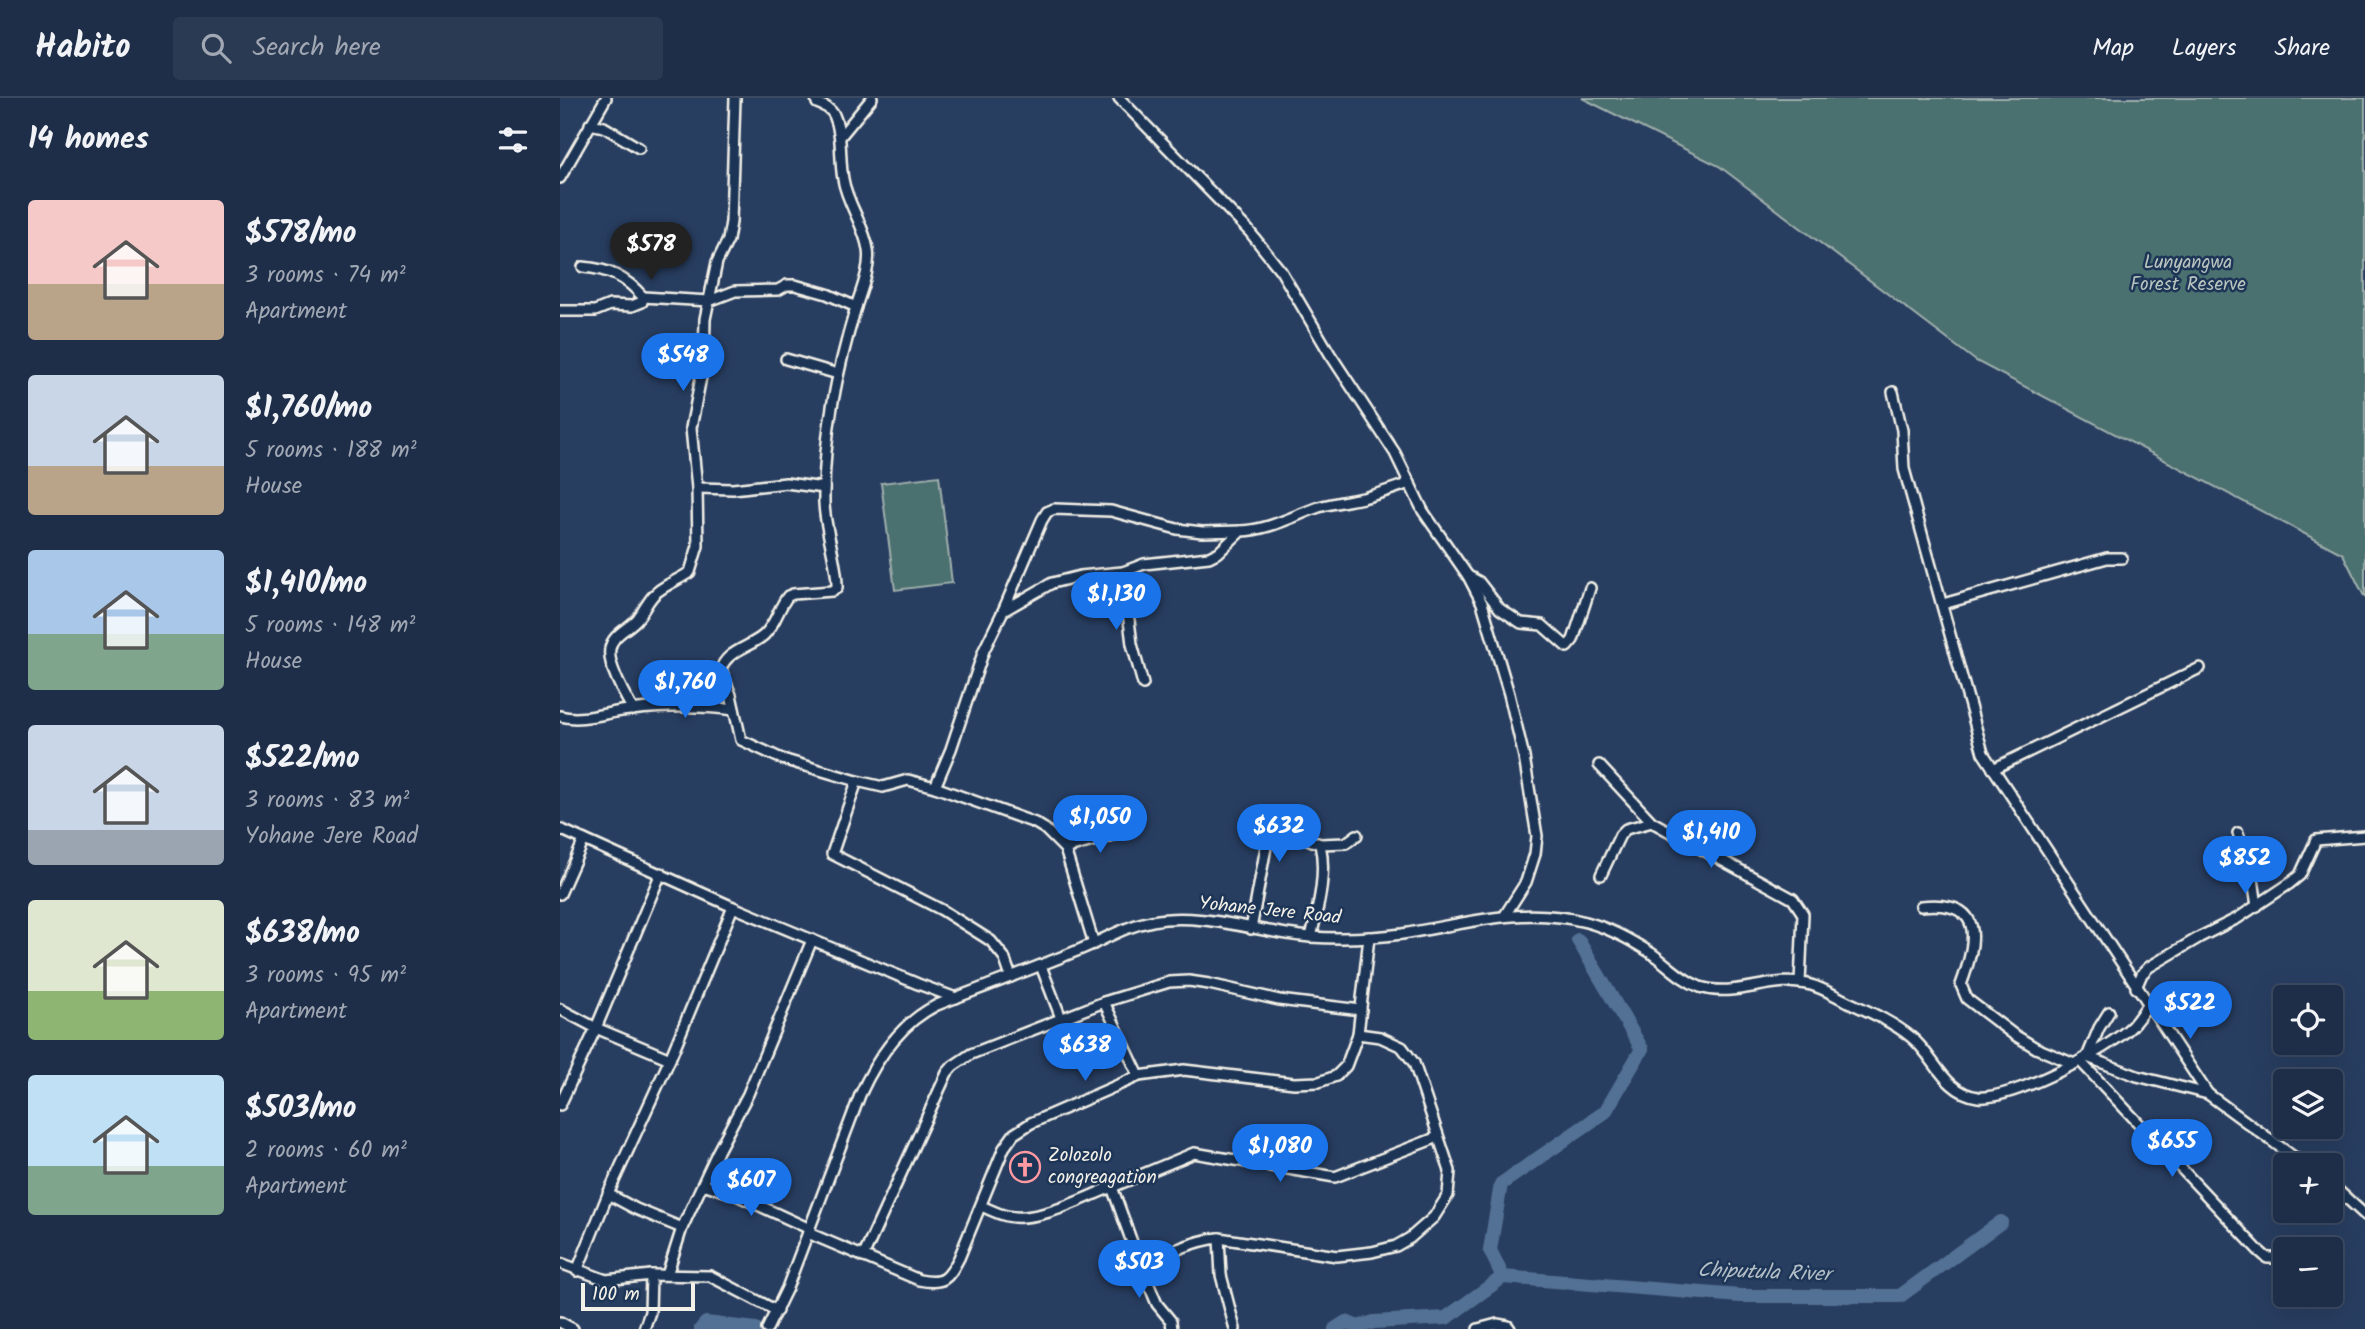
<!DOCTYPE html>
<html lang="en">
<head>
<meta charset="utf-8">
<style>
	body { margin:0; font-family:Kalam,sans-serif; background:#2b3a53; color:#f1f3f6; height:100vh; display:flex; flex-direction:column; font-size:26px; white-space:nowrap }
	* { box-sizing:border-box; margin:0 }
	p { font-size:23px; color:#a1a8b4 }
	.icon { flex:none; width:38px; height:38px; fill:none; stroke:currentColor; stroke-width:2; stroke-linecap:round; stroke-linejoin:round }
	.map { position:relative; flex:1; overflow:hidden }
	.sheet { display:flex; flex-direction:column; background:#1e2e49; width:560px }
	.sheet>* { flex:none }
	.controls { position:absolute; left:1713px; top:887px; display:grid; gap:14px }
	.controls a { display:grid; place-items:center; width:70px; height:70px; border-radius:7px; background:#1e2e49; box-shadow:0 7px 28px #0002,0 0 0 2px #3c4a61; font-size:35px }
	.scale { position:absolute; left:21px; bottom:18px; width:114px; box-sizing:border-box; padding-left:7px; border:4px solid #f4f1e8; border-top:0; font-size:19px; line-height:24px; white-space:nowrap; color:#f4f1e8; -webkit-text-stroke:5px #1d3557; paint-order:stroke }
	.price { position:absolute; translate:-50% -60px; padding:0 16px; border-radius:24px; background:#1a73e8; color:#fff; font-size:23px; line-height:46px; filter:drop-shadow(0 2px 4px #0008) }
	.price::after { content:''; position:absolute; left:50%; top:42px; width:21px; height:16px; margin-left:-10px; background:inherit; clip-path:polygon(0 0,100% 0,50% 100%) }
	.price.active { background:#222; color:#fff }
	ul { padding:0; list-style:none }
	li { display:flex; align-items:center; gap:21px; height:175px; padding:0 28px }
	li span { display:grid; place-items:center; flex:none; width:196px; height:140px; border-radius:7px; color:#555 }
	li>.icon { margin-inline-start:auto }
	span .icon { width:84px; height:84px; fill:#fffc; stroke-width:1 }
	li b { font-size:30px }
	h2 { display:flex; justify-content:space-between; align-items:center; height:84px; padding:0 28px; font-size:30px }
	header { display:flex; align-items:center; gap:42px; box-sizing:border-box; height:98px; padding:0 35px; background:#1e2e49; border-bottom:2px solid #3c4a61 }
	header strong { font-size:33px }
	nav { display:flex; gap:38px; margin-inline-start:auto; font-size:24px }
	.search { width:490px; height:63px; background:#2b3a53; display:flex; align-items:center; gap:18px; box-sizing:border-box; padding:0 24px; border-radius:7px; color:#a1a8b4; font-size:26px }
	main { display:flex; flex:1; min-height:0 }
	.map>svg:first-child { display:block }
	.green { fill:#4b6f70; stroke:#a0b0ac; stroke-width:2 }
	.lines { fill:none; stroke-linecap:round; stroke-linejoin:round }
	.river { stroke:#537194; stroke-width:14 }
	.street-casing { stroke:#f4f1e8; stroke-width:14 }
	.street { stroke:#1d3557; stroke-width:9 }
	.labels { text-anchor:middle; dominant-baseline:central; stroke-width:5; stroke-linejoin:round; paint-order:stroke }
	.park-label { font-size:19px; fill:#b9c4be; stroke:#1d3557 }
	.street-label { font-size:19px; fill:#f4f1e8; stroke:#1d3557 }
	.poi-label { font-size:19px; fill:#f4f1e8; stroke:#1d3557; text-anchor:start }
	.water-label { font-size:21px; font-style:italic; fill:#b4bec6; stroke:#1d3557 }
</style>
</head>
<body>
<header>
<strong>Habito</strong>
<div class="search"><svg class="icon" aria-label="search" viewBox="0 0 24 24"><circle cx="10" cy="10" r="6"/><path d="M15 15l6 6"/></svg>Search here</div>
<nav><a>Map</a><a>Layers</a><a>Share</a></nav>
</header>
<main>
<section class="sheet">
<h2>14 homes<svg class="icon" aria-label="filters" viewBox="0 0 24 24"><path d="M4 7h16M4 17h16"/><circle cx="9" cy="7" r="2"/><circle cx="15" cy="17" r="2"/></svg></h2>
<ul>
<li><span style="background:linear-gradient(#f6c9c9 60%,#b9a48a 0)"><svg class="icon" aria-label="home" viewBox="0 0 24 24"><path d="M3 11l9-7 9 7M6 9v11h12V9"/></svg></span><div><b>$578/mo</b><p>3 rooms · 74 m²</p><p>Apartment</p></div></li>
<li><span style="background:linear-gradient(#c9d6e8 65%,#b9a48a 0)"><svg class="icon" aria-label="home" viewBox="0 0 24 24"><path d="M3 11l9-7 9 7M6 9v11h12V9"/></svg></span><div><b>$1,760/mo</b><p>5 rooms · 188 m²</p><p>House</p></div></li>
<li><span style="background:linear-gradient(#a9c7e8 60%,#7fa58c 0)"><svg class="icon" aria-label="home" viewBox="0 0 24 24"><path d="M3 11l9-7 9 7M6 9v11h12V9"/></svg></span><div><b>$1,410/mo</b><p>5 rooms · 148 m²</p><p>House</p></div></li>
<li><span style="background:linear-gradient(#c9d6e8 75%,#9aa5b1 0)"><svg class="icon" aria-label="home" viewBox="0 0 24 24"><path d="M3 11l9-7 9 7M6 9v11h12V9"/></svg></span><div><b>$522/mo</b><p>3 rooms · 83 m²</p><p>Yohane Jere Road</p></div></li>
<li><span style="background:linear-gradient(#dfe7d0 65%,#8fb573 0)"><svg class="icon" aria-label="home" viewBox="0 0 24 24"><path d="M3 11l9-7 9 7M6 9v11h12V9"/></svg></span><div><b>$638/mo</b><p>3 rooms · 95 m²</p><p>Apartment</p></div></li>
<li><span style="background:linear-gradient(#bfe0f5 65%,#7fa58c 0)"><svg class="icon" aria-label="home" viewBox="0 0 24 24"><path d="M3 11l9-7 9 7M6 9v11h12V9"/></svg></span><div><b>$503/mo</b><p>2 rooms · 60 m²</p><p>Apartment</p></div></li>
</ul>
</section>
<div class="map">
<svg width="1805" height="1231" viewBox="0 0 1805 1231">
	<rect width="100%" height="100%" fill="#283e61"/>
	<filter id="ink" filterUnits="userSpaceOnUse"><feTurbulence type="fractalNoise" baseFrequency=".0143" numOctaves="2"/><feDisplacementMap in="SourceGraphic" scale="14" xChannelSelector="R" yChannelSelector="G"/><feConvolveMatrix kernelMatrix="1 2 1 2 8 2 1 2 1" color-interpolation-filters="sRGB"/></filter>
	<g filter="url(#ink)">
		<!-- green -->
		<g class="green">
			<path d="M1022,0H1805V500L1783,456L1416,263L1159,68Z"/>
			<path d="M379,378L392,485L335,492L321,385Z"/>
		</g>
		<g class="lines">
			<!-- river -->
			<g class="river">
				<path d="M943,1179L930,1152L941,1086L1045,1014L1082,951L1018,842"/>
				<path d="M141,1231L146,1225L196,1231"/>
				<path d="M775,1231L786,1224L798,1229L814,1224L886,1220L943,1179L1180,1198H1340L1441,1124"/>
			</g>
			<!-- street casing -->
			<g class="street-casing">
				<g id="street">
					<path d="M175,0L171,124L168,142L157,164L145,221L144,264L131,330L137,390L173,391L226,385L264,390"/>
					<path d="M256,0L257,5C264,8 270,10 274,17C283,37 279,60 283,81C287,106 305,128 308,152C311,169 301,193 296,209"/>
					<path d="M559,0L689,133L721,173L770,256L835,355L863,413L908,478L922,505L949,596L964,659L977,738L975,756L966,784L945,817"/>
					<path d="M30,26L44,29L79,50"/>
					<path d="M280,39L312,0"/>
					<path d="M0,80L46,0"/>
					<path d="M23,169C48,171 66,179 83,199"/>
					<path d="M0,213H35L50,207L72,208L82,204L83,199L149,203L175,193L218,192L227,187H235L267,196L296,209C277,273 263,338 264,405C265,433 278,466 277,490L272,493L233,496L228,498C218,510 216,526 204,537C191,549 165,553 161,572L171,597L181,642L222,661L297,683"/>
					<path d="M226,261L278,276"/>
					<path d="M1333,294L1342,332L1344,371L1423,655L1648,996"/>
					<path d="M563,474L572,546L583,586"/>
					<path d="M908,478L919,484L940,511L961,525L982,527L1007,549L1013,542L1030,490"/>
					<path d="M1383,506L1547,460H1562"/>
					<path d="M443,513L482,422L487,414L494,411L551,413L617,431L642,434L681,433"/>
					<path d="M73,612C65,598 47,567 50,551C52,536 69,531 78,520C85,511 89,500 97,494C107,486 120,481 130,474L138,448L137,390"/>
					<path d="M0,618C23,624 46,614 70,612C105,608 138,607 174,612"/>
					<path d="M1039,667L1092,724L1233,801L1243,816L1240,885"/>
					<path d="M1433,671L1640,570"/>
					<path d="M375,689L348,682L323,689L297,683L272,756L382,812L431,843L444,859L451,879"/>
					<path d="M0,731L173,809L358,886L396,900"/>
					<path d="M1678,735L1692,774L1697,808"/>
					<path d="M760,746L786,745L797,737"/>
					<path d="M505,751L567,733"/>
					<path d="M1153,756L1176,719"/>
					<path d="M1041,777L1060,737L1066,731L1092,724"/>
					<path d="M0,796L24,742"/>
					<path d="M1361,808C1426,801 1417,843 1401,887L1407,901L1453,936L1476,950L1514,966"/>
					<path d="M691,831L708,738L712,733L729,734L760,746C767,776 758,809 751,839"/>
					<path d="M534,846L505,751L485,731L475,725L375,689L391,651L424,552L443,513L492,485L520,478L563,474L584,466L649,459L659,454L681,433C709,432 733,418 759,409C773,405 788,403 803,400C819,396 835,390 850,385"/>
					<path d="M481,868L501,920"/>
					<path d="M1576,890L1582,876L1589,869L1640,839L1678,820L1729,786L1740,777L1756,742L1805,738"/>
					<path d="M544,904L579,978"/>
					<path d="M0,911L36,930L110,961L173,809"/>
					<path d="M1549,914L1539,930L1527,959L1577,978L1648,996L1746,1068"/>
					<path d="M1520,963L1698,1152L1707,1160H1719"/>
					<path d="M0,1007L36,930L101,775"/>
					<path d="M143,1086L174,1096L250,1131"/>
					<path d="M1771,1086L1805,1117"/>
					<path d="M552,1089L634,1055L775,1079L878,1039"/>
					<path d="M48,1096L76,1111L122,1130"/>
					<path d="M421,1108C429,1111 438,1116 447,1118C478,1125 523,1100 552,1089L578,1161C607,1160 630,1142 659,1140L777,1158L812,1154L836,1148L850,1140L874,1119L888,1097L890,1073L854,965L842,949L820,939L798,936"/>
					<path d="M248,1135L359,1182C384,1187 388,1181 399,1160L444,1050L454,1036L471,1025L579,978L624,972L734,985L759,984L776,978L786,968L798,936L809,839"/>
					<path d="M659,1140L661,1177L675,1231"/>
					<path d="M303,1159L387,975L393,968L411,956L544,904L609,884L629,883L649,886L719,902L801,912"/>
					<path d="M578,1161L597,1206L611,1223L612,1231"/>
					<path d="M0,1165L46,1182L91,1177L150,1178L217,1213"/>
					<path d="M17,1173L48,1096L110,961"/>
					<path d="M107,1177L122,1130L158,1053L188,996L252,842"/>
					<path d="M0,1224L13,1231"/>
					<path d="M84,1231L90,1214L91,1177"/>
					<path d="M207,1231L227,1190L300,997C316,962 340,925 377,907C424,889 472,871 519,852C544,842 565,828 592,823C641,813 700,835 750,839C780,841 812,840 842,836C905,826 962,807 1026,824C1049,830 1071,842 1091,855C1107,866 1121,882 1140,889C1176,901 1214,876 1251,887C1262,890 1272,896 1282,901C1305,912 1330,922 1351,939C1374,957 1384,995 1418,999C1452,1002 1548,952 1572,928C1578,921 1583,914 1588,906"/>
					<path d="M918,1231L937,1226L948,1228L950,1231"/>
				</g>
			</g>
			<!-- street -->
			<use href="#street" class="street"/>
		</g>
	</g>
	<!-- icons -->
	<defs>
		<g id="church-ring" transform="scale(1.575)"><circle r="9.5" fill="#1d3557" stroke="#ff9aa2" stroke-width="1.5"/><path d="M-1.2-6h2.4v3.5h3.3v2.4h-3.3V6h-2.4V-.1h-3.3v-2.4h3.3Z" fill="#ff9aa2"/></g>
	</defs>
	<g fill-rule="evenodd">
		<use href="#church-ring" x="465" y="1069"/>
	</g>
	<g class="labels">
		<!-- park labels -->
		<g class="park-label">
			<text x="1628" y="165">Lunyangwa<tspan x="1628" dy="22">Forest Reserve</tspan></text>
		</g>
		<!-- street labels -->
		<g class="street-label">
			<text transform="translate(710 813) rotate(6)">Yohane Jere Road</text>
		</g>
		<!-- poi labels -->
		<g class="poi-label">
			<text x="488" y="1058">Zolozolo<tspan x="488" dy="22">congreagation</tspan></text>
		</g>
		<!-- water labels -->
		<g class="water-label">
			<text transform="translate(1204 1175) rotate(2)">Chiputula River</text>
		</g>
	</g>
</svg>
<div class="controls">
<a><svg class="icon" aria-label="locate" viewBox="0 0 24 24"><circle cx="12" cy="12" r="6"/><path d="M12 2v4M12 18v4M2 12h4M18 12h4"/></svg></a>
<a><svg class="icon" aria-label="layers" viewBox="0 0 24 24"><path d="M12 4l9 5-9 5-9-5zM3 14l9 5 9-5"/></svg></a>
<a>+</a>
<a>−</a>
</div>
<div class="scale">100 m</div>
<b class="price active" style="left:91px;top:184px">$578</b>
<b class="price" style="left:123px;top:295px">$548</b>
<b class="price" style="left:556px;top:534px">$1,130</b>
<b class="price" style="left:125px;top:622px">$1,760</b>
<b class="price" style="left:540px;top:757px">$1,050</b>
<b class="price" style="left:719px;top:766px">$632</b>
<b class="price" style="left:1151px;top:772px">$1,410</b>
<b class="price" style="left:1685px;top:798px">$852</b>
<b class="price" style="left:1630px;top:943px">$522</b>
<b class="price" style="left:525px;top:985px">$638</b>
<b class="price" style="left:1612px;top:1081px">$655</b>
<b class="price" style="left:720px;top:1086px">$1,080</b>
<b class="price" style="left:191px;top:1120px">$607</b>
<b class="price" style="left:579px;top:1202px">$503</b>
</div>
</main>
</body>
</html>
